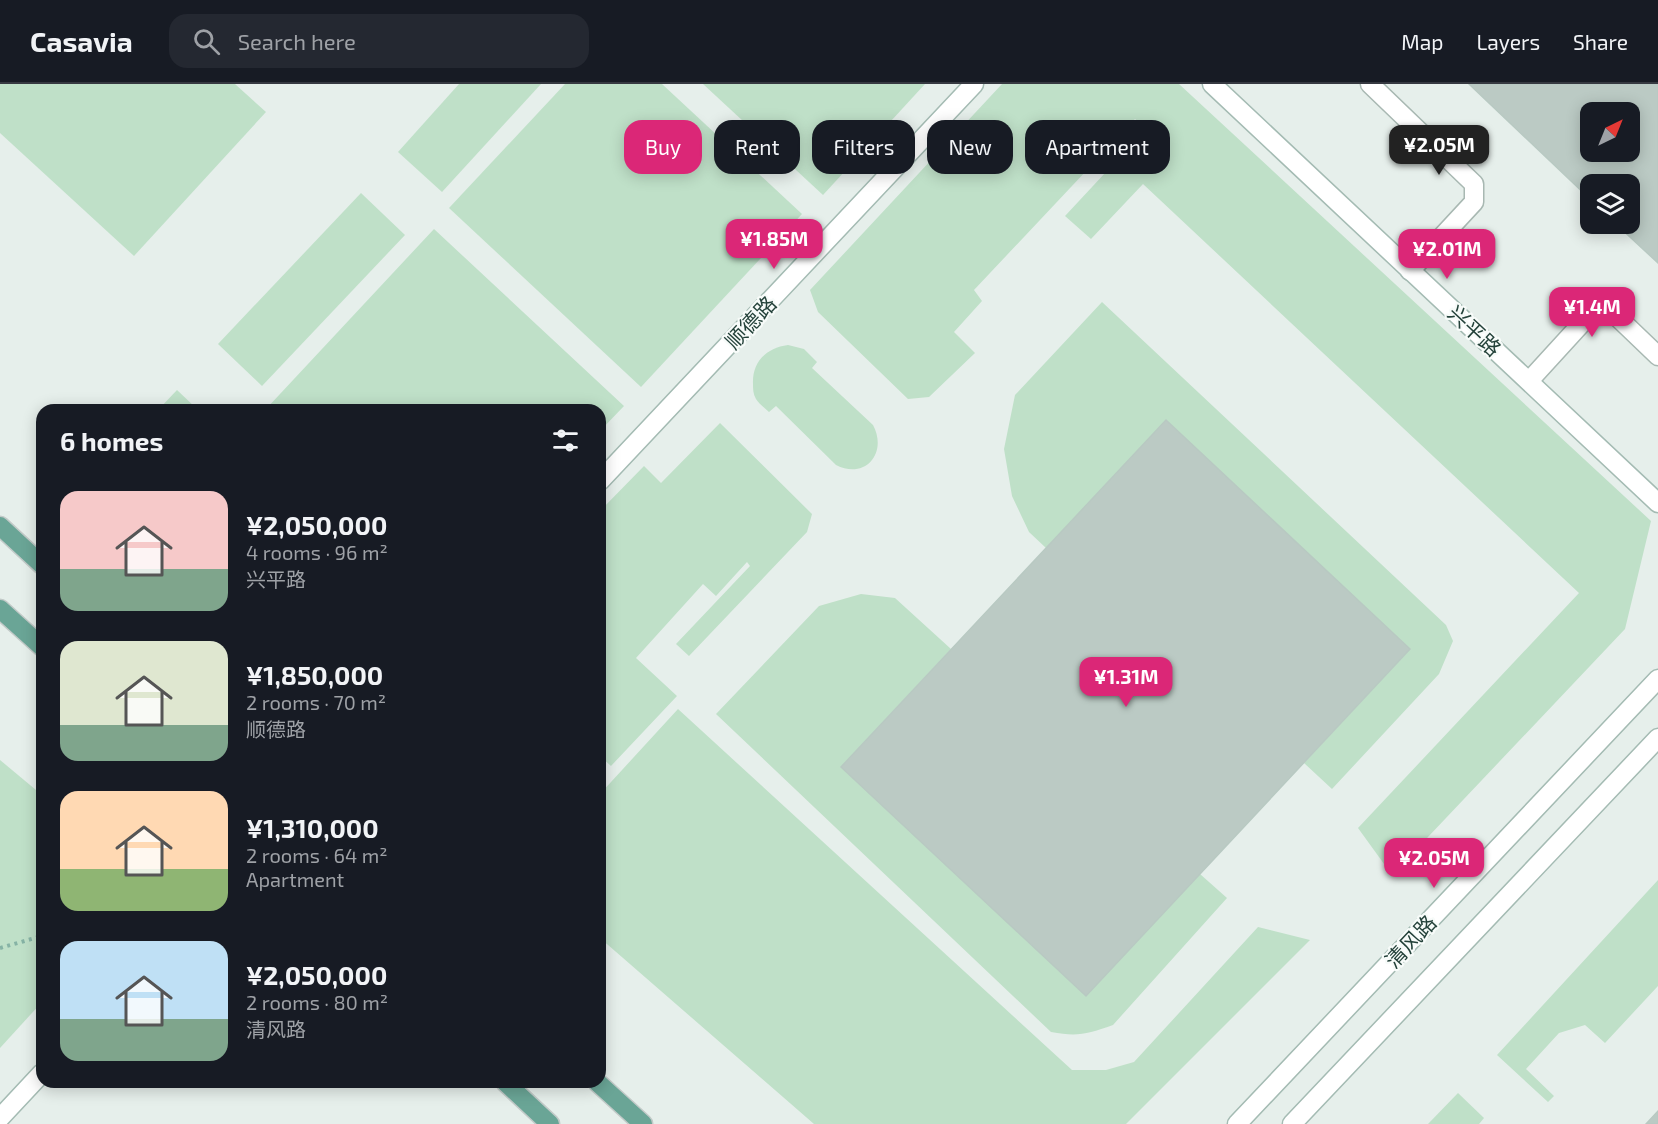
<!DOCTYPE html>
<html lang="en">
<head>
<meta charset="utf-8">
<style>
	body { margin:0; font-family:"Exo 2","Noto Sans SC",sans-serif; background:#242831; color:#f1f3f6; height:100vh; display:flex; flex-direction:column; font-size:22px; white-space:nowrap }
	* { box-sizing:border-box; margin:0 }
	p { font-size:20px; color:#9ea1a6 }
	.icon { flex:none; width:33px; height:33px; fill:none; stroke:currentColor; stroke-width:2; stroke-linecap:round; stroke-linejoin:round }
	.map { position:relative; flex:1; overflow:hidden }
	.drawer { position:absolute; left:36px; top:320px; width:570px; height:684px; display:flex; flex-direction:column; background:#171b24; border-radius:18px; box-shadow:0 3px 15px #0003 }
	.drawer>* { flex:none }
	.banner { position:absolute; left:624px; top:36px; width:570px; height:54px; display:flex; gap:12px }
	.needle { width:39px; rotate:43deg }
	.controls { position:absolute; left:1580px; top:18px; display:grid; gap:12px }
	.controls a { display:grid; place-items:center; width:60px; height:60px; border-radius:12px; background:#171b24; box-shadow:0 3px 15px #0003; font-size:30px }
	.price { position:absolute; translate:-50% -51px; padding:0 14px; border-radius:12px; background:#db2777; color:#fff; font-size:20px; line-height:39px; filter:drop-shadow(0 2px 3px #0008) }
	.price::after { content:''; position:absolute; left:50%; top:36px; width:18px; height:14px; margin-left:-9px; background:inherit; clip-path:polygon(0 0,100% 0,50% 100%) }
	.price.on { background:#222; color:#fff }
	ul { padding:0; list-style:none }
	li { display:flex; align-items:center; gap:18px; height:150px; padding:0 24px }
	li span { display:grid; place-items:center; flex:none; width:168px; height:120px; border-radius:18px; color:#555 }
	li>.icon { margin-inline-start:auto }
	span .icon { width:72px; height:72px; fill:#fffc; stroke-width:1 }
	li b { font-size:26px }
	h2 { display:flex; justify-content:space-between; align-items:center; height:72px; padding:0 24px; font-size:26px }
	.chip { padding:0 21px; border-radius:18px; background:#171b24; box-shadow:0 3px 15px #0003; font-size:21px; line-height:54px }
	.chip.on { background:#db2777; color:#fff }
	header { display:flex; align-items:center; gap:36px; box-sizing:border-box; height:84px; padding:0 30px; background:#171b24; border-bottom:2px solid #363941 }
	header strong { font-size:28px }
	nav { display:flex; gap:33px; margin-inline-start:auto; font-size:21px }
	.search { width:420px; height:54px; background:#242831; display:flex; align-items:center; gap:15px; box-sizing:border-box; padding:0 21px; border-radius:18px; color:#9ea1a6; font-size:22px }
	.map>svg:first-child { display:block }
	.green { fill:#bfe0c8 }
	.building { fill:#bbcac4; stroke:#b8c9c2; stroke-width:1.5; fill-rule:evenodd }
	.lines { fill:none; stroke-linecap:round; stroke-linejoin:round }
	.street-casing { stroke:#a8b8b2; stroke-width:21 }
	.secondary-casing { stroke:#a4bbb3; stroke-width:21 }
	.primary-casing { stroke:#c2cac8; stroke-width:21 }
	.path { stroke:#86b3a5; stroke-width:4; stroke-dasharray:3 4.5; stroke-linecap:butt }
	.street { stroke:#fff; stroke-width:18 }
	.secondary { stroke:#fff; stroke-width:18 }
	.primary { stroke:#6aa596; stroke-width:18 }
	.labels { text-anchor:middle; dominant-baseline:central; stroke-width:4.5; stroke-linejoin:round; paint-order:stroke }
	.street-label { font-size:21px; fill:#24423a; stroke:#f7fbf9 }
</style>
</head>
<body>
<header>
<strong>Casavia</strong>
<div class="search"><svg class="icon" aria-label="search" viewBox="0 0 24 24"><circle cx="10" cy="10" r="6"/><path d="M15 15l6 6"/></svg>Search here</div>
<nav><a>Map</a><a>Layers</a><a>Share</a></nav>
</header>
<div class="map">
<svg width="1658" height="1040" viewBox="0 0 1658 1040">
	<rect width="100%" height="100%" fill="#e6efeb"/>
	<!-- green -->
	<g class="green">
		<path d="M0,0H235L266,28L134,172L0,49Z"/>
		<path d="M459,0H541L442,108L398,68Z"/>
		<path d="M565,0H662L802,130L641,303L449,124Z"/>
		<path d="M703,0H925L823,111Z"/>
		<path d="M1002,0H1179L1651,437L1625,545L1392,791L1358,744L1579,509L1143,100L1091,155L1065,132L1146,45L1135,35L974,206L982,217L954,248L975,269L929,313L908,315L818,228L810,206Z"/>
		<path d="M361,109L405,151L262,302L218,260Z"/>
		<path d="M434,145L624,322L600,347V326L266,325Z"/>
		<path d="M1102,218L1446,541L1453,557L1439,590L1332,705L1304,679L1410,565L1166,337L1046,464L1029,448L1012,412L1004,365L1015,311Z"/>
		<path d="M788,261L804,265L817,278L812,284L873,341C888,369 865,396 836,381L776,322L769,328C765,324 759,320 756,315C753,310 753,305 753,300C752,278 766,264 788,261Z"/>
		<path d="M177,306L197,325H159Z"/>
		<path d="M720,339L812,430L807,448L689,572L676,560L750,482L747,478L716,512L703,500L636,574L677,612L611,682L600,672V427L644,382L661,399Z"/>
		<path d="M861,510L895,514L951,565L841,683L1086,911L1200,790L1227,814L1113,941C1087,950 1078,953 1051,948L716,630L819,522Z"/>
		<path d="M678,625L1072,986H1106L1134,978L1258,843L1310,856L1126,1040H814L600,854V710Z"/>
		<path d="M0,676L42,711V918L0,964Z"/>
		<path d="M1658,796V902L1605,959L1585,941L1559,949L1526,985L1554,1012L1548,1018L1497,971Z"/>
		<path d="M1458,1009L1484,1034L1479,1040H1428Z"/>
	</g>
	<!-- building -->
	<g class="building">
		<path d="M1469,0H1658V179L1616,140H1629V100H1590V115ZM1590,28H1629V68H1590Z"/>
		<path d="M1166,336L1410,565L1086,912L841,683Z"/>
		<path d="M1658,1027V1040H1646Z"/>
	</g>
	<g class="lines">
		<!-- street casing -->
		<g class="street-casing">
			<g id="street">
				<path d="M1370,0L1474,100V118L1410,187"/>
				<path d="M1529,297L1593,227L1609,225L1658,272"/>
			</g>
		</g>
		<!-- secondary casing -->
		<g class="secondary-casing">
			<g id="secondary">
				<path d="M1212,0L1658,419"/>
				<path d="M600,397L974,0"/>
				<path d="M0,1034L42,989"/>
				<path d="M1237,1040L1658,595"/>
				<path d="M1292,1040L1658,654"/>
			</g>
		</g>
		<!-- primary casing -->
		<g class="primary-casing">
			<g id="primary">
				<path d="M0,442L42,481"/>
				<path d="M0,525L42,563"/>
				<path d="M505,998L550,1040"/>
				<path d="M597,998L643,1040"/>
			</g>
		</g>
		<!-- path -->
		<path class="path" d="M0,864L42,852"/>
		<!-- street -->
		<use href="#street" class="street"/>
		<!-- secondary -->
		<use href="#secondary" class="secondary"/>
		<!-- primary -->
		<use href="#primary" class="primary"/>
	</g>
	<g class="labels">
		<!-- street labels -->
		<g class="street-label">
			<text transform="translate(750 238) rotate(-47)">顺德路</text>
			<text transform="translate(1475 246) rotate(43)">兴平路</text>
			<text transform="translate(1410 857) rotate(-47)">清风路</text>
		</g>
	</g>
</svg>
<div class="controls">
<a><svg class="needle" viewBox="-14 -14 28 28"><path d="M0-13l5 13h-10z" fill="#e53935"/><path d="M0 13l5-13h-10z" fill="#9ea1a6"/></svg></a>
<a><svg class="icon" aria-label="layers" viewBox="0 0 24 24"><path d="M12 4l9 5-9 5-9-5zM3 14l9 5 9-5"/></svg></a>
</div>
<b class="price on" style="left:1439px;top:92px">¥2.05M</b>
<b class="price" style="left:774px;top:186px">¥1.85M</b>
<b class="price" style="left:1447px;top:196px">¥2.01M</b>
<b class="price" style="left:1592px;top:254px">¥1.4M</b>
<b class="price" style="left:1126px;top:624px">¥1.31M</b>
<b class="price" style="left:1434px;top:805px">¥2.05M</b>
<div class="banner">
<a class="chip on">Buy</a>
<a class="chip">Rent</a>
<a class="chip">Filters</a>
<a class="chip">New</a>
<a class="chip">Apartment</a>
</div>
<section class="drawer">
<h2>6 homes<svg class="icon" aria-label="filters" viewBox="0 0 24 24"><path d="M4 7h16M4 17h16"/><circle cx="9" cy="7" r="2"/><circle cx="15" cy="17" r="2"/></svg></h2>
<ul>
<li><span style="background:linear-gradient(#f6c9c9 65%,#7fa58c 0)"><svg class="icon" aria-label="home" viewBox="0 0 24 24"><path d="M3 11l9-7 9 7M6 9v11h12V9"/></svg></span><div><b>¥2,050,000</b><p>4 rooms · 96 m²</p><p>兴平路</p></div></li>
<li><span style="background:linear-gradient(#dfe7d0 70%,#7fa58c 0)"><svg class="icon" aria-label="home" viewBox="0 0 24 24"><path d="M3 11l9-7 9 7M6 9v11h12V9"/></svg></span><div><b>¥1,850,000</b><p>2 rooms · 70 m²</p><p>顺德路</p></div></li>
<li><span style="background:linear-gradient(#ffd9b3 65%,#8fb573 0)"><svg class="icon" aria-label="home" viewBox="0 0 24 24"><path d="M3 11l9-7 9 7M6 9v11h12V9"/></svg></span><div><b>¥1,310,000</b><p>2 rooms · 64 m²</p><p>Apartment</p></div></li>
<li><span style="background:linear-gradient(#bfe0f5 65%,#7fa58c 0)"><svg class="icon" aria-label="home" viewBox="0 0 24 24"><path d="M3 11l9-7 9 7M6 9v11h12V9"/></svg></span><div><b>¥2,050,000</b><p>2 rooms · 80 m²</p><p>清风路</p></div></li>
</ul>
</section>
</div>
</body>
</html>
